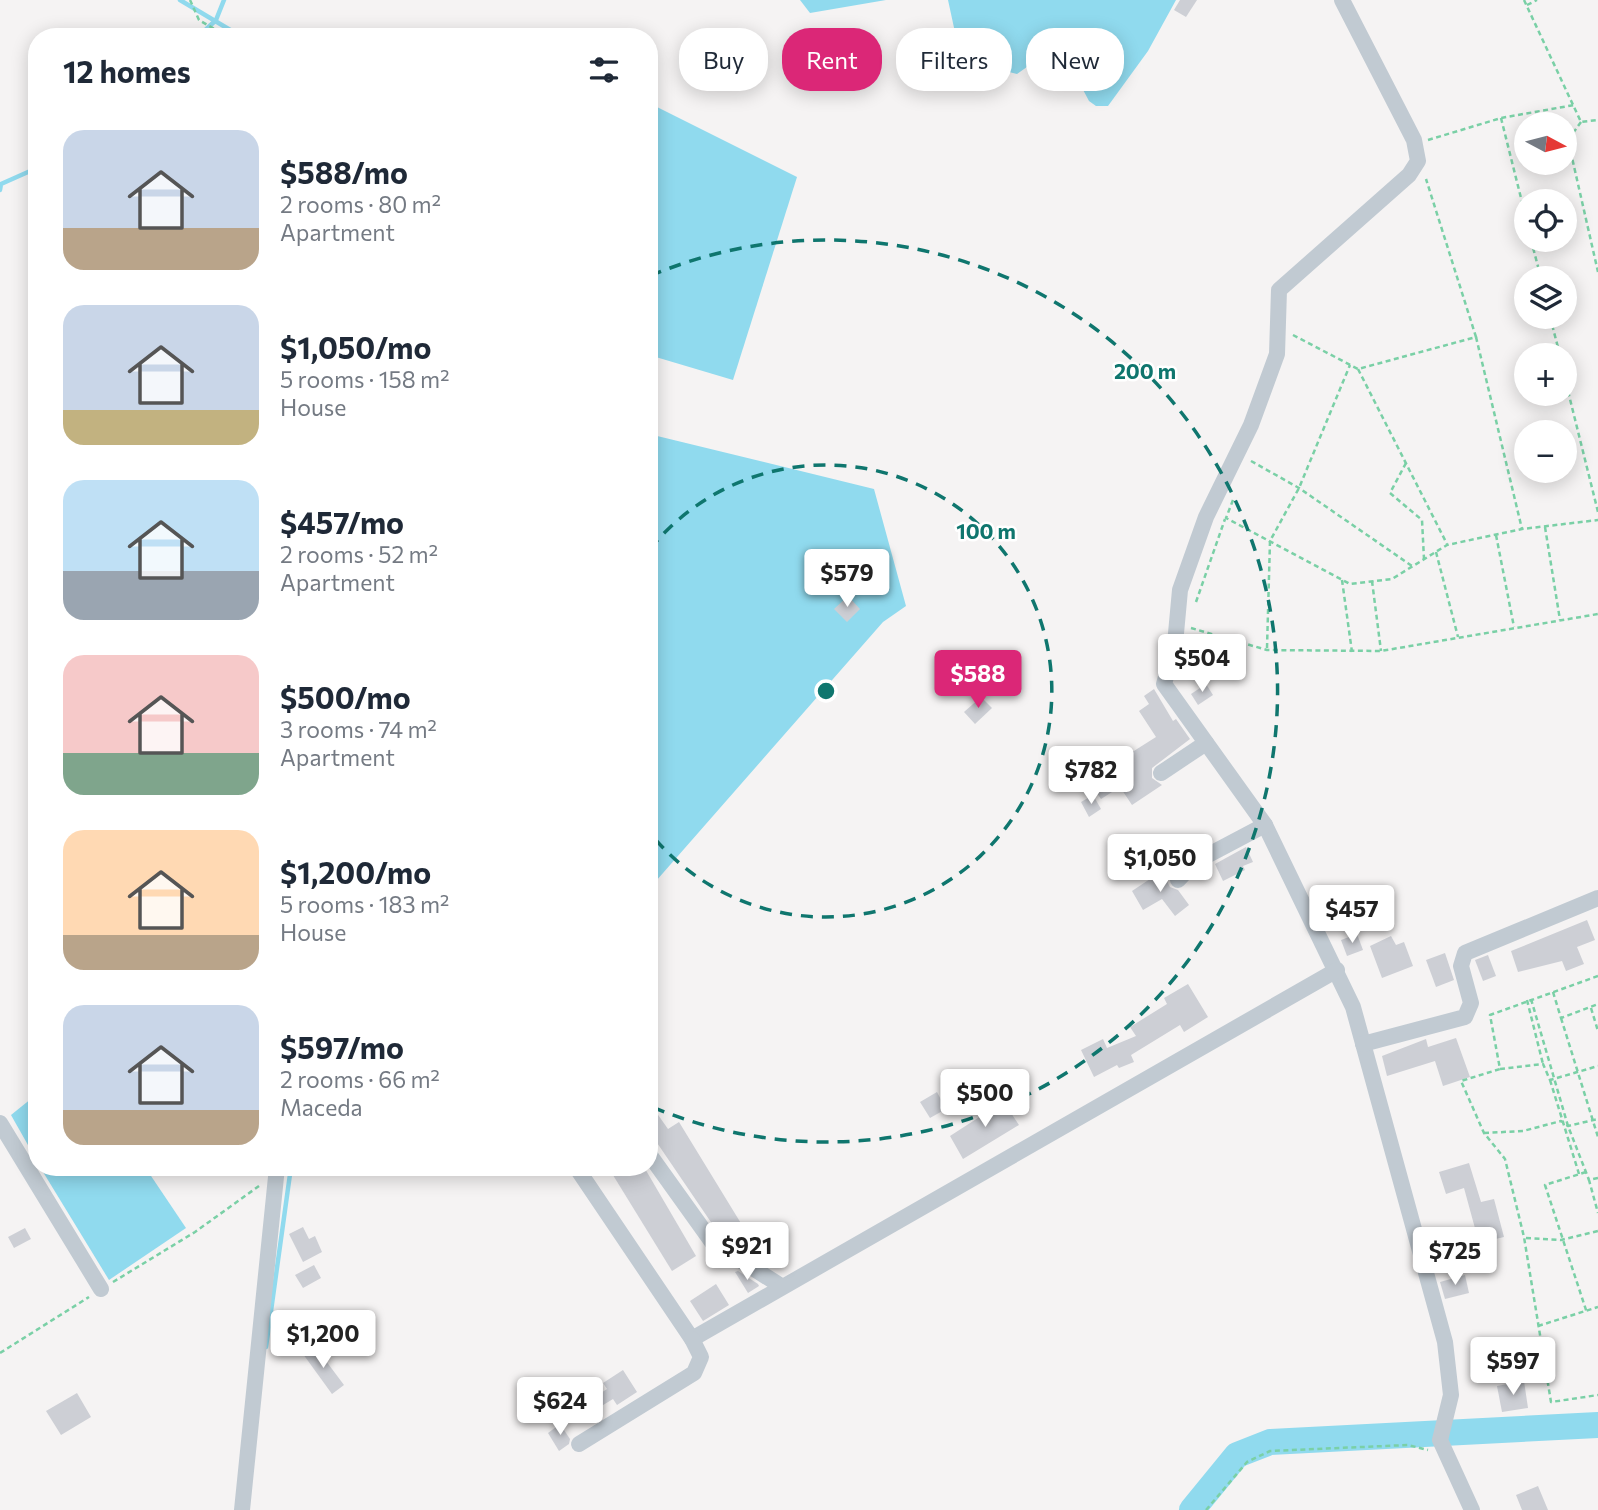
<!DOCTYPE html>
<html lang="en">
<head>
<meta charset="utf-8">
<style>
	body { margin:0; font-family:Commissioner,sans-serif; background:#f2f2f3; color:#1f2937; height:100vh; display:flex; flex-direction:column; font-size:26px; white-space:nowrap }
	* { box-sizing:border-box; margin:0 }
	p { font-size:23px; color:#747a83 }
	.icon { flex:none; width:38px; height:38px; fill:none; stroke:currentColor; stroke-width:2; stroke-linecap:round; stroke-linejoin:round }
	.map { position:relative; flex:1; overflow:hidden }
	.side { position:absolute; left:28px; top:28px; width:630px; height:1148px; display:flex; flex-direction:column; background:#fff; border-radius:28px; box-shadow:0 4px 18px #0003 }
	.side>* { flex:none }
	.hud { position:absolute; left:679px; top:28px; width:665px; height:63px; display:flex; gap:14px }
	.needle { width:46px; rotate:97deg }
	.fabs { position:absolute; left:1514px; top:112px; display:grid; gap:14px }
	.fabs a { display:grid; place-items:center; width:63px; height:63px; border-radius:50%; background:#fff; box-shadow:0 4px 18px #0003; font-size:35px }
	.price { position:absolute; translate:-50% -60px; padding:0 16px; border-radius:7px; background:#fff; color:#222; font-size:23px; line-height:46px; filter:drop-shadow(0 2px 4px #0008) }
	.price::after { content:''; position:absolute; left:50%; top:42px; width:21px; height:16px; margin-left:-10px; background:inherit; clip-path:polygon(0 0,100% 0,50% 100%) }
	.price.active { background:#db2777; color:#fff }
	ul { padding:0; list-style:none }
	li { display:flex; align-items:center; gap:21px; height:175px; padding:0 35px }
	li span { display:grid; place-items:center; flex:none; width:196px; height:140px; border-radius:21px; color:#555 }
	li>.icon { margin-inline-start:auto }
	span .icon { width:84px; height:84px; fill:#fffc; stroke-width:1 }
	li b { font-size:30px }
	h2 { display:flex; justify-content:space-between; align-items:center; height:84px; padding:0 35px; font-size:30px }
	.pill { padding:0 24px; border-radius:28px; background:#fff; box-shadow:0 4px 18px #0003; font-size:24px; line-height:63px }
	.pill.active { background:#db2777; color:#fff }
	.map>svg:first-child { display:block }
	.water { fill:#90daee }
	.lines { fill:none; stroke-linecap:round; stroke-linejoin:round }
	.stream { stroke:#90daee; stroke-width:4.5 }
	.river { stroke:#90daee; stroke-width:26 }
	.building { fill:#cdcfd5 }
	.path { stroke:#7ad0a6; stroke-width:2.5; stroke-dasharray:5 3.5; stroke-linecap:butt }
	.minor { stroke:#c1cad2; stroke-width:16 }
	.ring { fill:none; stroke:#0f766e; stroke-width:3.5; stroke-dasharray:12 9 }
	.centre { fill:#0f766e; stroke:#fff; stroke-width:3.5 }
	.ring-label { font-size:21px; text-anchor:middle; font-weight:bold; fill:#0f766e; stroke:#fff; stroke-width:5; stroke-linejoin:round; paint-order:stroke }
</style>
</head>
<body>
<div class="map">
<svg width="1598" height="1510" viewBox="0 0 1598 1510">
	<rect width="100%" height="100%" fill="#f5f3f3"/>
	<!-- water -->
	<g class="water">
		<path d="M800,0H886L810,13Z"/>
		<path d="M948,0H1176L1148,51L1108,106H1096L1089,101L1080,84L1041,57L1017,74L961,60Z"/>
		<path d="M649,103L797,177L733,380L649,355Z"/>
		<path d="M649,434L874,489L906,606L883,622L649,889Z"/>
		<path d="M37,1094V1161L11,1115Z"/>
		<path d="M40,1167H145L186,1228L109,1280Z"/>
	</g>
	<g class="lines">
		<!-- stream -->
		<g class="stream">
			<path d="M180,0L242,37"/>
			<path d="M198,37L216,20L224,0"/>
			<path d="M0,190L1,184L37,168"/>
			<path d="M266,1347L291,1167"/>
		</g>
		<!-- river -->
		<path class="river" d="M1192,1510L1237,1455L1270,1442L1598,1425"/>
	</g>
	<!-- building -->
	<g class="building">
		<path d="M1180,0H1197L1186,17L1174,10Z"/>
		<path d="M848,596L860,609L847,622L834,609Z"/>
		<path d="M1206,684L1213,695L1198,705L1191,694Z"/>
		<path d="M1154,689L1173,721L1176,719L1190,739L1152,768V778L1162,785L1132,805L1120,787L1101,799L1088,780L1156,737L1139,711L1149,704L1144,696Z"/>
		<path d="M981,697L992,708L975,724L964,712Z"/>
		<path d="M1093,795L1101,809L1089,817L1081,802Z"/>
		<path d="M1246,847L1253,862L1243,866L1245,870L1223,881L1215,864Z"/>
		<path d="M1162,871L1170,887L1178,890L1189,905L1175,916L1162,899L1143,910L1132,891Z"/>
		<path d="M1587,920L1595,940L1577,947L1584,964L1566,971L1562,961L1518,972L1511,951Z"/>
		<path d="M1357,934L1363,950L1347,956L1341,940Z"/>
		<path d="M1391,936L1396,945L1404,942L1413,966L1382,978L1370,946Z"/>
		<path d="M1445,953L1454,980L1436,987L1426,960Z"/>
		<path d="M1488,955L1496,976L1483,981L1475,960Z"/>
		<path d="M1188,984L1208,1017L1184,1032L1180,1025L1131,1055L1134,1062L1119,1068L1117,1065L1094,1077L1081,1050L1103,1039L1107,1048L1136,1036L1130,1027L1167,1004L1164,998Z"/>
		<path d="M1456,1038L1470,1077L1443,1086L1435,1061L1387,1076L1382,1056L1426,1039L1428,1047Z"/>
		<path d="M937,1092L946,1109L930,1118L920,1102Z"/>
		<path d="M1001,1098L1019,1125L963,1159L950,1136L984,1114L982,1111Z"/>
		<path d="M649,1102L668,1129L679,1122L742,1225L723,1237L719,1234L649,1131Z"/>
		<path d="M1469,1163L1481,1202L1494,1199L1504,1237L1479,1243L1464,1188L1446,1194L1439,1172Z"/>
		<path d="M608,1167H644L696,1256L672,1271Z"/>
		<path d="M303,1227L309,1239L315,1236L322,1252L303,1262L289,1234Z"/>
		<path d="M25,1228L31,1239L14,1248L8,1237Z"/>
		<path d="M314,1265L321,1278L303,1288L295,1275Z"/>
		<path d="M738,1271L758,1284L759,1286L748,1293L735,1272Z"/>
		<path d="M1465,1275L1469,1293L1445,1299L1440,1282Z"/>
		<path d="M716,1284L729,1305L703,1321L690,1301Z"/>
		<path d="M314,1345L344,1385L332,1394L303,1354Z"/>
		<path d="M623,1370L637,1392L617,1405L613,1399L590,1413L584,1404L607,1389L603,1383Z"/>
		<path d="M1524,1381L1528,1408L1502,1412L1497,1386Z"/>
		<path d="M77,1393L91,1417L61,1435L46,1411Z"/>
		<path d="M560,1424L570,1439L569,1444L559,1451L548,1433Z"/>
		<path d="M1538,1486L1548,1510H1522L1516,1495Z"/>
	</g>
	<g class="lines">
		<!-- path -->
		<g class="path">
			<path d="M190,0L199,20L228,37"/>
			<path d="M1524,0L1581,122L1598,120"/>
			<path d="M1527,5L1537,0"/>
			<path d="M1501,118L1526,218"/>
			<path d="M1581,122L1568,140L1598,272"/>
			<path d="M1428,140L1501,118L1574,105"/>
			<path d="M1531,240L1541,278"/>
			<path d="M1550,317L1560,355"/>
			<path d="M1293,335L1358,369L1476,337L1426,179"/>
			<path d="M1476,337L1522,529"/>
			<path d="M1358,369L1447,544"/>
			<path d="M1564,375L1598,512"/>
			<path d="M1251,461L1299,488L1412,566"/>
			<path d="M1406,463L1390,493L1422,520L1424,559"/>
			<path d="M1233,500L1226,518L1350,584L1392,579L1447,545L1522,529L1598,520"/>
			<path d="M1545,527L1560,620"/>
			<path d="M1496,535L1514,627"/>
			<path d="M1436,552L1458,637"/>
			<path d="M1342,580L1352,652"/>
			<path d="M1372,581L1381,651"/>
			<path d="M1196,602L1225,519"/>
			<path d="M1191,628L1267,650L1381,651L1598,614"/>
			<path d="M1267,648L1270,541L1299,488L1350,365"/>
			<path d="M1598,976L1490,1015L1500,1069L1461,1081L1484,1133L1505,1159L1524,1237L1551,1402L1598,1395"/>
			<path d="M1553,992L1561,1018L1598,1004"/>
			<path d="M1531,999L1568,1126L1589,1180"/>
			<path d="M1527,1000L1543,1064"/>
			<path d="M1591,1008L1598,1031"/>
			<path d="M1561,1018L1598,1137"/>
			<path d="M1500,1069L1543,1064L1550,1080L1598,1066"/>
			<path d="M1550,1080L1579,1174"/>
			<path d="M1484,1133L1523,1131L1561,1121L1568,1126L1598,1119"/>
			<path d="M1586,1172L1545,1185L1587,1313"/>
			<path d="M1598,1178L1589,1180L1598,1213"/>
			<path d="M1526,1238L1561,1240L1598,1231"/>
			<path d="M113,1282L195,1232L259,1186"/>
			<path d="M1538,1326L1598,1307"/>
			<path d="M0,1353L89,1297"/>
			<path d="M1206,1510L1247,1462L1270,1451L1408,1445L1428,1450"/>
		</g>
		<!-- minor -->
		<g class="minor">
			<path d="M1342,0L1414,140L1418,161L1409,175L1279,290L1277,354L1251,425L1206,517L1180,590L1175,644L1164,684L1265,825L1353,1007L1445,1342L1451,1395L1440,1440L1472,1510"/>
			<path d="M1161,773L1206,743"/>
			<path d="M1178,880L1195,862L1265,825"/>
			<path d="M1363,1044L1465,1017L1471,1003L1461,966L1465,953L1598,898"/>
			<path d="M0,1123L101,1289"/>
			<path d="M649,1154L712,1242L781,1286"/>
			<path d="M576,1167L692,1339L1337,970"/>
			<path d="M579,1444L694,1373L701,1357L692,1339"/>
			<path d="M242,1510L277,1167"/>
		</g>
	</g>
	<!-- distance rings -->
	<g class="ring">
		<path d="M650 549A226 226 0 1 1 650 833"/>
		<path d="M650 276A451 451 0 1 1 650 1106"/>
	</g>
	<circle cx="826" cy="691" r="10" class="centre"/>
	<g class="ring-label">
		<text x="1145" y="379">200 m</text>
		<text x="986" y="539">100 m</text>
	</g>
</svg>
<div class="fabs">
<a><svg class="needle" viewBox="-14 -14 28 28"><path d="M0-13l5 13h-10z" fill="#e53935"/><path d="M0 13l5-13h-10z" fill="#747a83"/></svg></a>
<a><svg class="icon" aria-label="locate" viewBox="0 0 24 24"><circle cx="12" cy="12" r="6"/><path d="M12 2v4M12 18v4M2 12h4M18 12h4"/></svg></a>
<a><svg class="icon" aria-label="layers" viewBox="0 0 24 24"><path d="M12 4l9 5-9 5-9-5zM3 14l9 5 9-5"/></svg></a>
<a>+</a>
<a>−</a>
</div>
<b class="price" style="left:847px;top:609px">$579</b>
<b class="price" style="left:1202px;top:694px">$504</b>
<b class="price active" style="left:978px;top:710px">$588</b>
<b class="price" style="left:1091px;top:806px">$782</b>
<b class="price" style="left:1160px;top:894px">$1,050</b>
<b class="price" style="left:1352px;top:945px">$457</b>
<b class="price" style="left:985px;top:1129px">$500</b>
<b class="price" style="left:747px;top:1282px">$921</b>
<b class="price" style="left:1455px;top:1287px">$725</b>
<b class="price" style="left:323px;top:1370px">$1,200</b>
<b class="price" style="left:1513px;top:1397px">$597</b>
<b class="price" style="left:560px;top:1437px">$624</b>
<div class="hud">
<a class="pill">Buy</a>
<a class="pill active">Rent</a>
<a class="pill">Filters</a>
<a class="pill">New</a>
</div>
<section class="side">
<h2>12 homes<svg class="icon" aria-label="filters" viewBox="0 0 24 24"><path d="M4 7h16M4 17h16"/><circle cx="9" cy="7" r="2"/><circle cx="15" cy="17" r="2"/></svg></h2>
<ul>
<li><span style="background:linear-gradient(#c9d6e8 70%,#b9a48a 0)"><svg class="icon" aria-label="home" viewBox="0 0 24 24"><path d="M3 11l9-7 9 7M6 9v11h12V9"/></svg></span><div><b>$588/mo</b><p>2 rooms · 80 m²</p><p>Apartment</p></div></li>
<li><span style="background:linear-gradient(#c9d6e8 75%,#c2b280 0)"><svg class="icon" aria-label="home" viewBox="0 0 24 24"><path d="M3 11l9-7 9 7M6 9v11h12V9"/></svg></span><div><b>$1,050/mo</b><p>5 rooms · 158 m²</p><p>House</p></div></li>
<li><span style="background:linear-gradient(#bfe0f5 65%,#9aa5b1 0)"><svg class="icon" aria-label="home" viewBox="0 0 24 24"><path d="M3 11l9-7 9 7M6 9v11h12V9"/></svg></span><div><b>$457/mo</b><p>2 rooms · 52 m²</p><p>Apartment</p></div></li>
<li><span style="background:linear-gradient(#f6c9c9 70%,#7fa58c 0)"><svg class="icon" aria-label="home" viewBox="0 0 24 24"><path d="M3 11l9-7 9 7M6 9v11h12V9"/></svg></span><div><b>$500/mo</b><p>3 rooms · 74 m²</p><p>Apartment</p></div></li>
<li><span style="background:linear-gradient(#ffd9b3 75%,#b9a48a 0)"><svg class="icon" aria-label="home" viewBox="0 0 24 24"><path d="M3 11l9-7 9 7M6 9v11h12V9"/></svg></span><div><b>$1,200/mo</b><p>5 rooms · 183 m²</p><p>House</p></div></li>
<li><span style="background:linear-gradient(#c9d6e8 75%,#b9a48a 0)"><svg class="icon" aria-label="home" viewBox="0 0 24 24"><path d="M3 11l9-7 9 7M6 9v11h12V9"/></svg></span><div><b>$597/mo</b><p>2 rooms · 66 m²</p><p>Maceda</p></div></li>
</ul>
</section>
</div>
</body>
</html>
